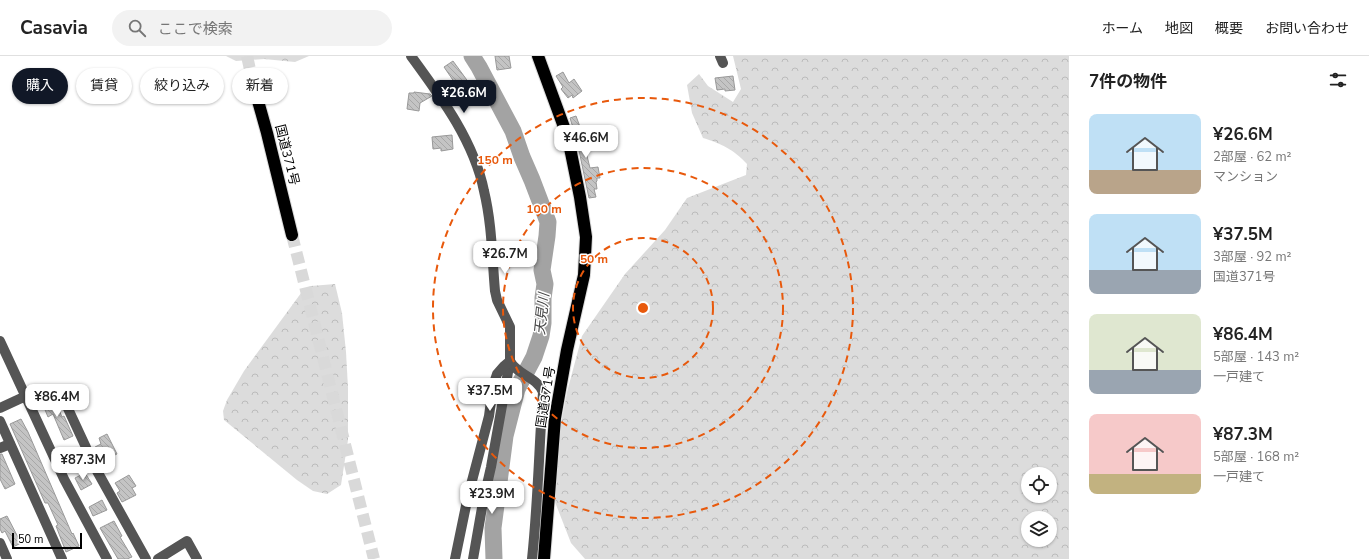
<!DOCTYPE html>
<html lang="ja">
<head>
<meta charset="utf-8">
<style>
	body { margin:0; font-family:"Nunito Sans","Noto Sans JP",sans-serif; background:#f2f2f2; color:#222; height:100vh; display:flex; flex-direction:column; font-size:15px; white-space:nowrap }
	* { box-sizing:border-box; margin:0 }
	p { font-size:13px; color:#767676 }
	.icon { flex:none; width:22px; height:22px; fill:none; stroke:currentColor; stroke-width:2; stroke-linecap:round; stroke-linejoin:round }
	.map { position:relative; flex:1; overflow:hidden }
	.panel { display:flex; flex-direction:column; background:#fff; width:300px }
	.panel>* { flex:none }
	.banner { position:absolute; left:12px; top:12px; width:380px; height:36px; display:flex; gap:8px }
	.buttons { position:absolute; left:1021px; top:411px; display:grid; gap:8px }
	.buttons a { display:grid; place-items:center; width:36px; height:36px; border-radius:50%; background:#fff; box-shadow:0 1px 3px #0004; font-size:20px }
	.scale { position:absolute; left:12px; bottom:10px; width:70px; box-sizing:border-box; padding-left:4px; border:2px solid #000; border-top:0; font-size:11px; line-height:14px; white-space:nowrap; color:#000; -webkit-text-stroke:3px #fff; paint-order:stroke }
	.price { position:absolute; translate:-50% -34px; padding:0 9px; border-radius:8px; background:#fff; color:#222; font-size:13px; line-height:26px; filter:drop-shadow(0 1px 2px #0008) }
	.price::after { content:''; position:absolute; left:50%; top:24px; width:12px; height:9px; margin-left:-6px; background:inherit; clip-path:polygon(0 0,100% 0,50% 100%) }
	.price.active { background:#111827; color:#fff }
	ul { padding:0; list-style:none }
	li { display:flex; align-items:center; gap:12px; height:100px; padding:0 20px }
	li span { display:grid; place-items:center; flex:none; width:112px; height:80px; border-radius:8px; color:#555 }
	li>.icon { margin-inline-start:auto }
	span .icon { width:48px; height:48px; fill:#fffc; stroke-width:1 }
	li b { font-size:17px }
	h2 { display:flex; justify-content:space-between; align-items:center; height:48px; padding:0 20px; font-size:17px }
	.pill { padding:0 14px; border-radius:18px; background:#fff; box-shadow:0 1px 3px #0004; font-size:14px; line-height:36px }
	.pill.active { background:#111827; color:#fff }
	header { display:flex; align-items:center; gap:24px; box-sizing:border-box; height:56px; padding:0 20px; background:#fff; border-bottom:1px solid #e0e0e0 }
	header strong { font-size:19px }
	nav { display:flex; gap:22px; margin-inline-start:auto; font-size:14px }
	.search { width:280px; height:36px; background:#f2f2f2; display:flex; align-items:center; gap:10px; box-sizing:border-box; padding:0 14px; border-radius:22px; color:#767676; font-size:15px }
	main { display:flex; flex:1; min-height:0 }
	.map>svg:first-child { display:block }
	.forest { fill:url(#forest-crowns); fill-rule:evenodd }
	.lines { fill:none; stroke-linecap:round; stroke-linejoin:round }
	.river { stroke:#a3a3a3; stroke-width:17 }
	.building { fill:url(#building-back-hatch); stroke:#999 }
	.highway-tunnel { stroke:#d9d9d9; stroke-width:12; stroke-dasharray:12 6; stroke-linecap:butt }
	.highway-casing { stroke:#dbdbdb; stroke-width:14 }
	.minor { stroke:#555; stroke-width:10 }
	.highway { stroke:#000; stroke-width:12 }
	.ring { fill:none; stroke:#e8590c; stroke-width:2; stroke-dasharray:7 5 }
	.labels { text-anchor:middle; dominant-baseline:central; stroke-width:3; stroke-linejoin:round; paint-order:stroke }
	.street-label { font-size:13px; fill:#000; stroke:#fff }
	.water-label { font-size:14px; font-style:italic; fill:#444; stroke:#fff }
	.centre { fill:#e8590c; stroke:#fff; stroke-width:2 }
	.ring-label { font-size:12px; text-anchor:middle; font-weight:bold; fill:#e8590c; stroke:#fff; stroke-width:3; stroke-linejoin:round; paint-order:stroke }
</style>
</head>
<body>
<header>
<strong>Casavia</strong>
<div class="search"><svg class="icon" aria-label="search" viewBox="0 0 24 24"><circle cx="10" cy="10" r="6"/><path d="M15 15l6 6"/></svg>ここで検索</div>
<nav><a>ホーム</a><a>地図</a><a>概要</a><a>お問い合わせ</a></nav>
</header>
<main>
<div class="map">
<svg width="1069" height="503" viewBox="0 0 1069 503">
	<defs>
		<pattern id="forest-crowns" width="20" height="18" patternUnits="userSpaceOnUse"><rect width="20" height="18" fill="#dcdcdc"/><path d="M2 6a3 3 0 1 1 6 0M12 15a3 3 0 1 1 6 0" fill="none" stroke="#bbb"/></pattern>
		<pattern id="building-back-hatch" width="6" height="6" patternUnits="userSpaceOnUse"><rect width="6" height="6" fill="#c4c4c4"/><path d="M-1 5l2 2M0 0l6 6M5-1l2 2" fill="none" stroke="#a7a7a7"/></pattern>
	</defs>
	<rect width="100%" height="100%" fill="#fff"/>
	<!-- forest -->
	<g class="forest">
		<path d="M226,0H309L295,6L264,3L236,5Z"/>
		<path d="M733,0H1069V503H585L571,487L555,446L557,389L567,336L582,280L625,218L665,174L687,142L746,119L747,108C733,93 722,88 703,82L692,57L687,29L699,18L708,30L733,46L741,33ZM1028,418H1050V440H1028ZM1028,462H1050V484H1028Z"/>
		<path d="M335,228L342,257L346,296L348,332V384L341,429L327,438L313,435L297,424L224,364L223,355L227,344L244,315L304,233L311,230Z"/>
	</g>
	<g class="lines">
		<!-- river -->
		<path class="river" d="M472,0L479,11L513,75L522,101L532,124L548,166L547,180L542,214L545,228L543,242V267L541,280L534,301L517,333L505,380L493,472L494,503"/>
	</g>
	<!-- building -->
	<g class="building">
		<path d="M495,0H509L511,12L497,14Z"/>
		<path d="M453,5L472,31L476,40L464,45L459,33L444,11Z"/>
		<path d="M563,16L569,27L574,23L582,35L573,42L572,39L568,42L561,33L563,31L556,20Z"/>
		<path d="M733,20L735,34L725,35V33L717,34L715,22Z"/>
		<path d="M414,36L430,38L432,40L420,47L419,55L407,53L409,37H414Z"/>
		<path d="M576,60L583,79H586L588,95L586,96L590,112L598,111L600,122H597V125L596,126L597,133H594L596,141L589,142L577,85L570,62Z"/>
		<path d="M452,79L453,93L441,95V92L433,93L432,81Z"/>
		<path d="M46,342L56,347L62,361L64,360L73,380L64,384L53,358L48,361L41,344Z"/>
		<path d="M21,363L28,376L72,478L73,477L79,490L66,496L56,470L58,469L48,447H45L10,368Z"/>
		<path d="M107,378L117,398L102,405L95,391L101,388L99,382Z"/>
		<path d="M0,398H2L15,428L5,433L0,423Z"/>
		<path d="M85,417L92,428L81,434L75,422Z"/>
		<path d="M129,419L136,430L132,432L136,439L122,446L117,437L120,435L115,427Z"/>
		<path d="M102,444L107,454L93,460L89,451Z"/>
		<path d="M7,460L21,487L13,491L5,475L2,477L0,473V463Z"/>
		<path d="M114,465L122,480L120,481L132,501L127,503H118L100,472Z"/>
	</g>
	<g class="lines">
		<!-- highway-tunnel -->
		<g class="highway-tunnel">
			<path d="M247,0L253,27"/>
			<path d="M292,179L374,503"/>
		</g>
		<!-- highway casing -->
		<g class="highway-casing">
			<g id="highway">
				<path d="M538,0L568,82L580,141L586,181L584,219L567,294L555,362L544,503"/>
				<path d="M253,27L267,77L292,179"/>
			</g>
		</g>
		<!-- minor -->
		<g class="minor">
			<path d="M411,0C441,41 474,85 484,135C492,168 492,201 495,235L497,244L510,271V305L491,411L483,446L473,503"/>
			<path d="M720,0L723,7"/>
			<path d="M0,285L64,423L107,503"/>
			<path d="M510,305C517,319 536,320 543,336C539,392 538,447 532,503"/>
			<path d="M0,352L41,333L64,344L97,415L146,503"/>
			<path d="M0,365L62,503"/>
			<path d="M0,392L10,388"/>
			<path d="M0,487L7,503"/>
			<path d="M158,503L187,485L197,503"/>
			<path d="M455,503L468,440L489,360L493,330L497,318L504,310L510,305"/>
		</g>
		<!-- highway -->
		<use href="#highway" class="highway"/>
	</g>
	<!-- distance rings -->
	<g class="ring">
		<circle cx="643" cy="252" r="70"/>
		<circle cx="643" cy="252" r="140"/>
		<circle cx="643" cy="252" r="210"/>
	</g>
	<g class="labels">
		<!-- street labels -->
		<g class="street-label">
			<text transform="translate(287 99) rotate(76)">国道371号</text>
			<text transform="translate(546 341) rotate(-81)">国道371号</text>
		</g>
		<!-- water labels -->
		<g class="water-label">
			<text transform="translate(542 258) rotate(-84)">天見川</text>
		</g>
	</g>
	<circle cx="643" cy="252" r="6" class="centre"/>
	<g class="ring-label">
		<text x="495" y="108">150 m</text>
		<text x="544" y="157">100 m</text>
		<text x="594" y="207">50 m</text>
	</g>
</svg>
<div class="buttons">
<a><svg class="icon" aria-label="locate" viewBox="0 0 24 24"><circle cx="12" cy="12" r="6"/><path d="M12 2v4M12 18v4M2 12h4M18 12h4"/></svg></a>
<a><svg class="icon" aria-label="layers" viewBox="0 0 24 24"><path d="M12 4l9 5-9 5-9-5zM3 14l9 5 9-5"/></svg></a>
</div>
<div class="scale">50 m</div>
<b class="price active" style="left:464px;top:58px">¥26.6M</b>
<b class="price" style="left:586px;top:103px">¥46.6M</b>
<b class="price" style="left:505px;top:219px">¥26.7M</b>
<b class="price" style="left:490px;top:356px">¥37.5M</b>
<b class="price" style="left:57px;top:362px">¥86.4M</b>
<b class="price" style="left:83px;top:425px">¥87.3M</b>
<b class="price" style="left:492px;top:459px">¥23.9M</b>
<div class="banner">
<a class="pill active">購入</a>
<a class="pill">賃貸</a>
<a class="pill">絞り込み</a>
<a class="pill">新着</a>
</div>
</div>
<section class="panel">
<h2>7件の物件<svg class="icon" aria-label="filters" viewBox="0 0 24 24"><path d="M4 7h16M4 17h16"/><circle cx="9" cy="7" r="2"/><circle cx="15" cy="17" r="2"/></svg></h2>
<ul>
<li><span style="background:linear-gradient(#bfe0f5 70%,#b9a48a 0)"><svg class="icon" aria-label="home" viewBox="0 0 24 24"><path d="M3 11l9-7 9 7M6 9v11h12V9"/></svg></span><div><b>¥26.6M</b><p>2部屋 · 62 m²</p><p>マンション</p></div></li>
<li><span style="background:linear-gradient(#bfe0f5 70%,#9aa5b1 0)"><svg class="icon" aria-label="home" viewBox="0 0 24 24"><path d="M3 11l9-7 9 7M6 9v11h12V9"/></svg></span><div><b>¥37.5M</b><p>3部屋 · 92 m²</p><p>国道371号</p></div></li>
<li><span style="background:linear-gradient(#dfe7d0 70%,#9aa5b1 0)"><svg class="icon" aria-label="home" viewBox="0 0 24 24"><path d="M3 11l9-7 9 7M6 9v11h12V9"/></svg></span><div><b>¥86.4M</b><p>5部屋 · 143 m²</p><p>一戸建て</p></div></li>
<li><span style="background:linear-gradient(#f6c9c9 75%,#c2b280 0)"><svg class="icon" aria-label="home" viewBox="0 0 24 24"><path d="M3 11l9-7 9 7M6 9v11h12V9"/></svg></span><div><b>¥87.3M</b><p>5部屋 · 168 m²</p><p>一戸建て</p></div></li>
</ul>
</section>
</main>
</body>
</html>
